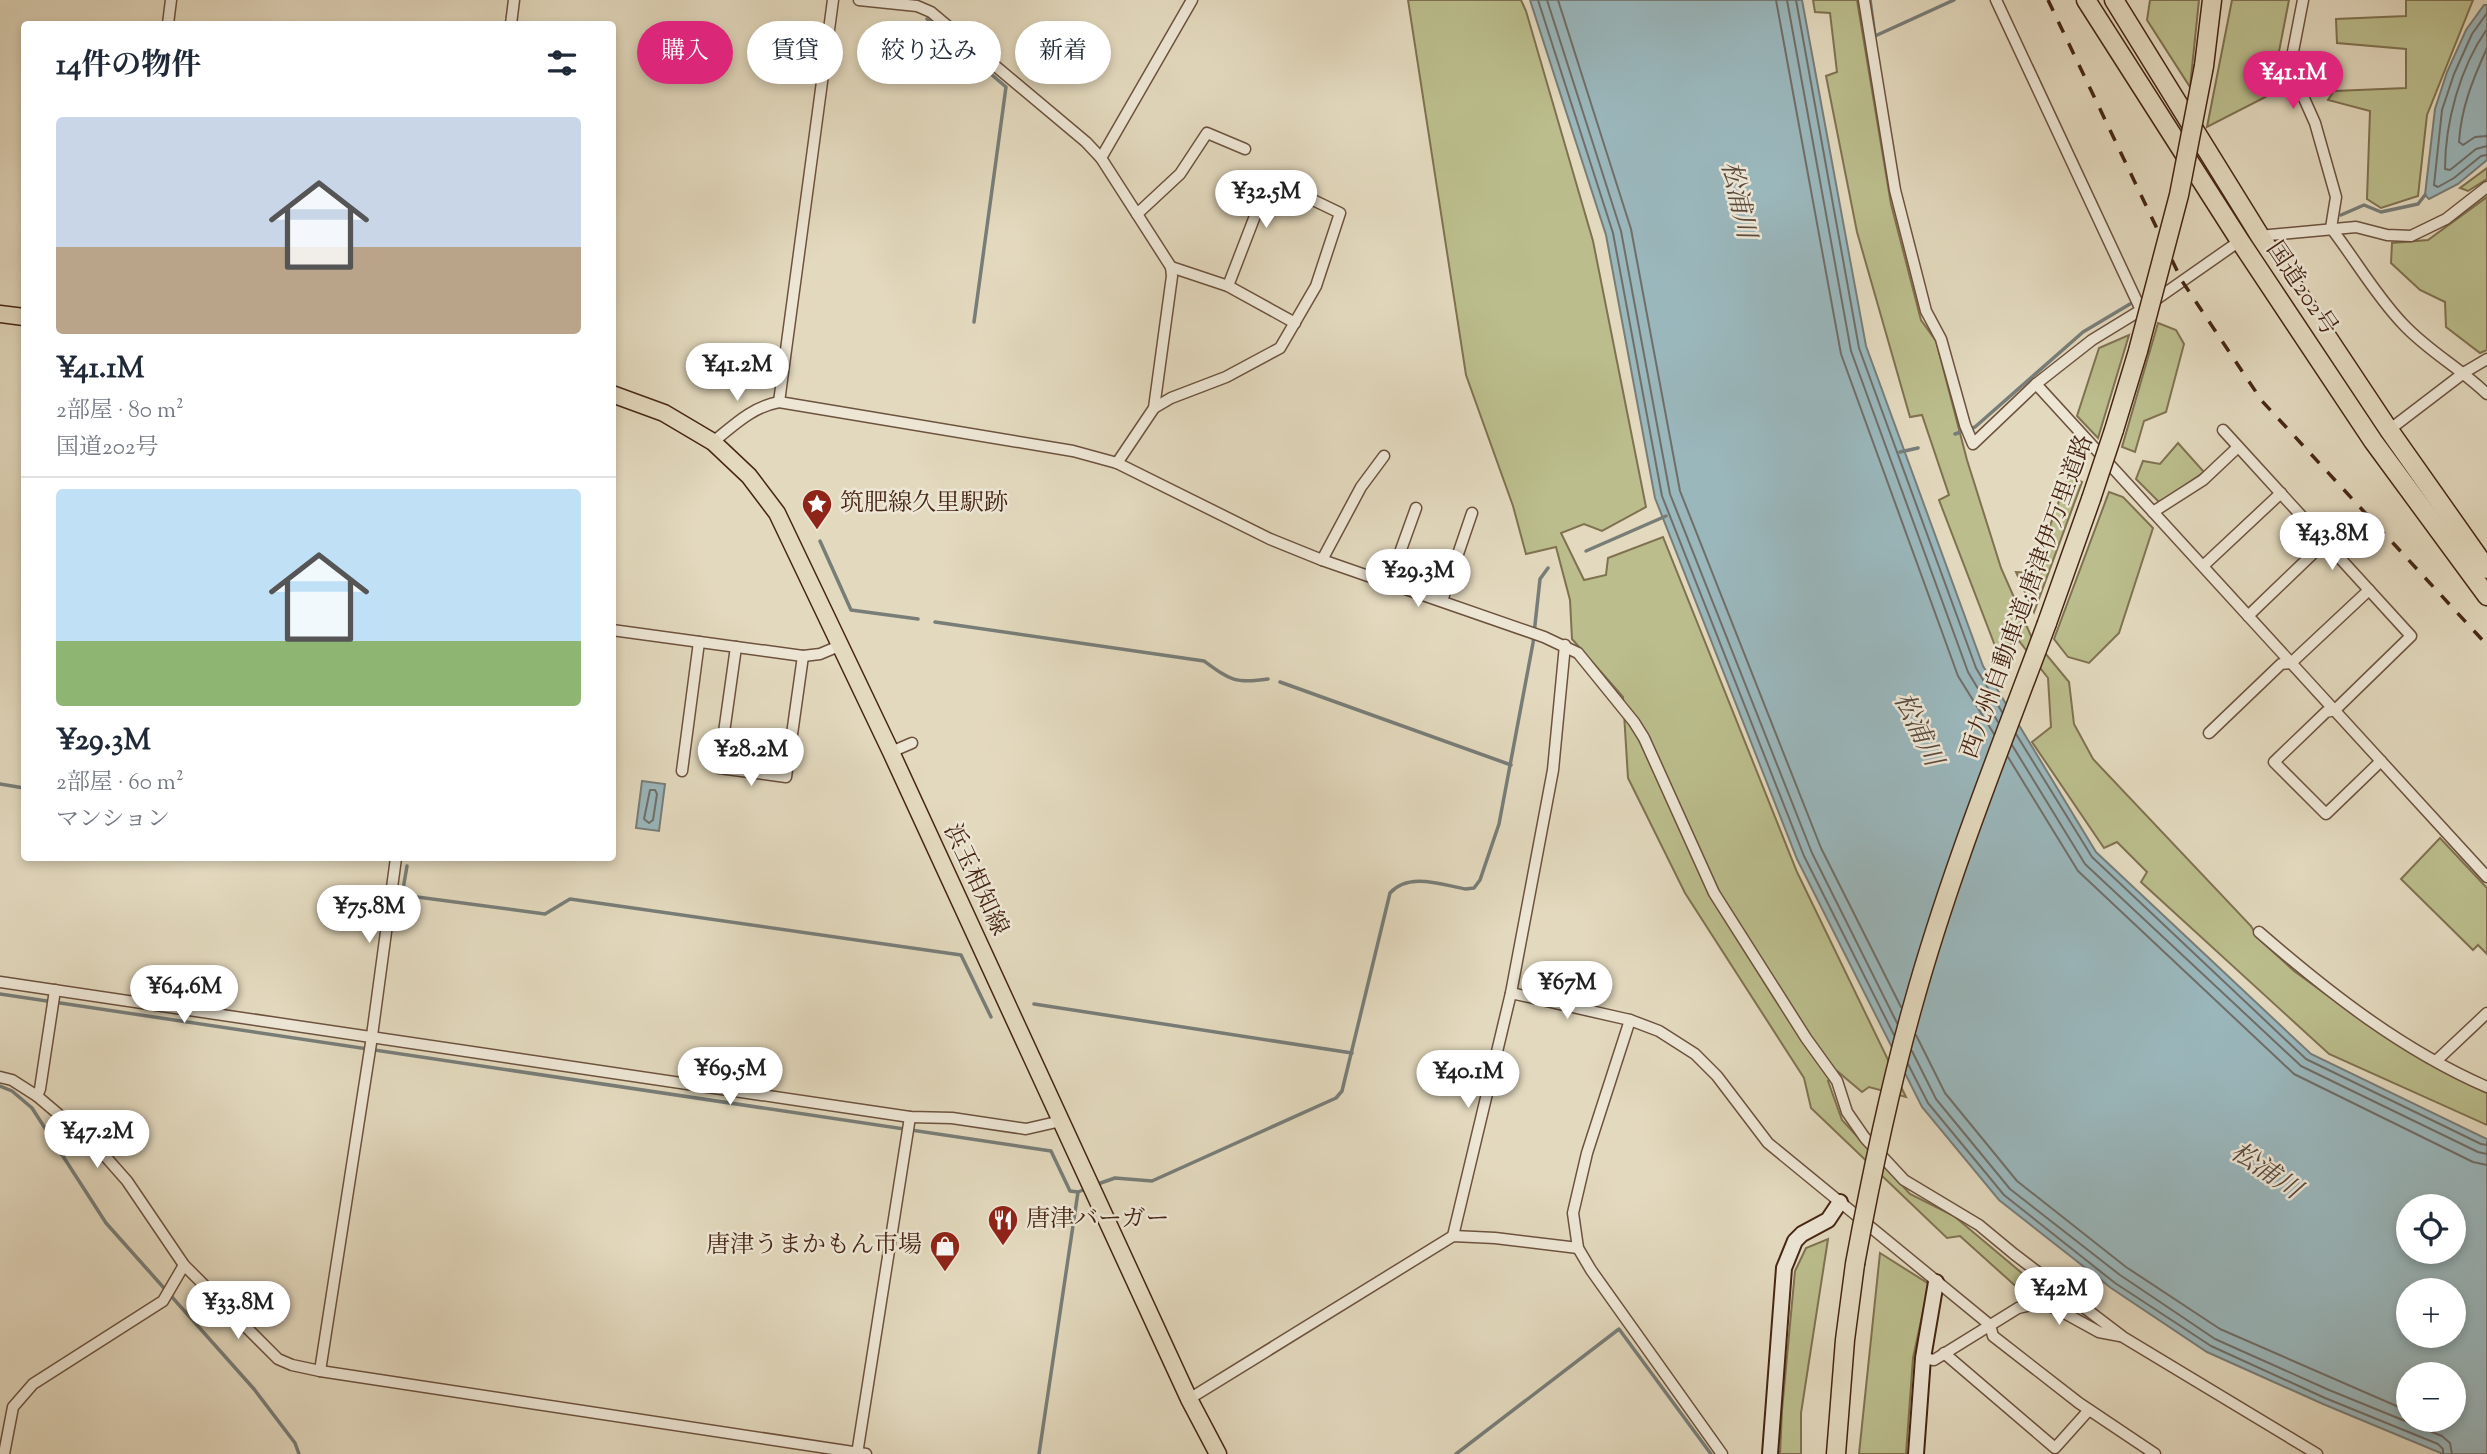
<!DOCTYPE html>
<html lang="ja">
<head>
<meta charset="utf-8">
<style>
	body { margin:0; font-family:"Sorts Mill Goudy","Noto Serif JP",serif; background:#f2f2f3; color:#1f2937; height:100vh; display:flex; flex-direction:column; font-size:26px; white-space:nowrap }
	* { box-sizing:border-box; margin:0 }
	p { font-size:23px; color:#747a83 }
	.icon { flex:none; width:38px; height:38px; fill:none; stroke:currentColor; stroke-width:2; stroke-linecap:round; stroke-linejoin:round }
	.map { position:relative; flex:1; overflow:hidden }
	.drawer { position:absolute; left:21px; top:21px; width:595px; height:840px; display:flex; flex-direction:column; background:#fff; border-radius:7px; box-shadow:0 4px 10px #0003 }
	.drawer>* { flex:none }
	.hud { position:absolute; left:637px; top:21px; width:665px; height:63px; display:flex; gap:14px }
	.fabs { position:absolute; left:2396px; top:1194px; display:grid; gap:14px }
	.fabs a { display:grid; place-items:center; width:70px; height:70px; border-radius:50%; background:#fff; box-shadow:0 4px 10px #0003; font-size:35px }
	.price { position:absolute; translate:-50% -60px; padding:0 16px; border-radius:24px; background:#fff; color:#222; font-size:23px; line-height:46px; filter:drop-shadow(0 2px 4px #0008) }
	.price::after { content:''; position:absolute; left:50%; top:42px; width:21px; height:16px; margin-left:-10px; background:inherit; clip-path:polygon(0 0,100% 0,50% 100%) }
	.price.current { background:#db2777; color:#fff }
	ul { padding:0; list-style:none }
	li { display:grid; align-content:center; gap:14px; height:371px; padding:0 35px }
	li+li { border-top:2px solid #e0e1e3 }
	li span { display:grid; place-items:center; height:217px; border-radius:7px; color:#555 }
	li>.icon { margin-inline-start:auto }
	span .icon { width:126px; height:126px; fill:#fffc; stroke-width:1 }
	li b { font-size:30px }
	h2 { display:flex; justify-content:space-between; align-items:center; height:84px; padding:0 35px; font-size:30px }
	.chip { padding:0 24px; border-radius:32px; background:#fff; box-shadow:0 4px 10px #0003; font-size:24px; line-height:63px }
	.chip.current { background:#db2777; color:#fff }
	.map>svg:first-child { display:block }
	.green { fill:#bbbd8c; stroke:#807150; stroke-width:2 }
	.water { fill:#9ab7bc; stroke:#787d78; stroke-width:2; fill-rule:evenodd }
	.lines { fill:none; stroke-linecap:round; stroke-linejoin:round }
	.shore { stroke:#706e68; stroke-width:2 }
	.stream { stroke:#787d78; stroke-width:3.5 }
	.street-casing { stroke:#6d523e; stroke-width:13 }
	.secondary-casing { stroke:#462513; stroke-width:18 }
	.primary-casing { stroke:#462513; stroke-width:19 }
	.highway-casing { stroke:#462513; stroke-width:21 }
	.street { stroke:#ede6d5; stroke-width:10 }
	.secondary { stroke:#ede6d5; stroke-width:14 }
	.primary { stroke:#e3d9be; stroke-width:16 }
	.highway { stroke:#e3d9be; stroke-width:18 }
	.rail { stroke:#462513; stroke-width:3.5; stroke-dasharray:12 12; stroke-linecap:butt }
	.highway-bridge-casing { stroke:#462513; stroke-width:21; stroke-linecap:butt }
	.highway-bridge { stroke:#e3d9be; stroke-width:18 }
	.labels { text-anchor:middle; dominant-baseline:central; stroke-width:5; stroke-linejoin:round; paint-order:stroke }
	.street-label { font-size:24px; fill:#462513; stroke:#ede6d5 }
	.poi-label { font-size:24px; fill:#462513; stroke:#ede6d5; text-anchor:start }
	.water-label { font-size:26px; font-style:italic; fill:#5b4a3d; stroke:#ede6d5 }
</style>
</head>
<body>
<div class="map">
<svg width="2487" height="1454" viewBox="0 0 2487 1454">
	<rect width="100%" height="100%" fill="#e3d9be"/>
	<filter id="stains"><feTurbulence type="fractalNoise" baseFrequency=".00286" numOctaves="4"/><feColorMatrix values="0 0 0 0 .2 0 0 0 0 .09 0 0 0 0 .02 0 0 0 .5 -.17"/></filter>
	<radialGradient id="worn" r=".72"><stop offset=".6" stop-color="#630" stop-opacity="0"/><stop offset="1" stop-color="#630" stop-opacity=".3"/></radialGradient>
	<!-- green -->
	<g class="green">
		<path d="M1408,0H1521L1526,11L1593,241L1646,507L1602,531L1584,524L1561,533L1584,580L1606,575L1608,558L1663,537L1797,872L1906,1097L1869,1087L1862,1092L1837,1071L1828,1081L1842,1120L1910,1194L1954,1216L2048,1295L2031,1300L1960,1236L1947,1238L1811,1108L1804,1078L1685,893L1628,778L1623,697L1572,639L1570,600L1556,547L1526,554L1513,506L1466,375Z"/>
		<path d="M1813,0H1857L1891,204L1921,320L1936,341L1967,460L2001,568L2031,636L2069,682L2074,724L2093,759L2251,926L2258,938L2294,971L2374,1029L2430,1062L2487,1091V1125L2329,1054L2141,882L2147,872L2117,842L2104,848L2032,742L2051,727L2048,678L2019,641L1997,651L1939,500L1949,495L1922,415L1910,417L1857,232L1826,76L1837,72L1830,13L1815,12Z"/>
		<path d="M2150,0H2199L2190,87L2147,20Z"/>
		<path d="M2232,0H2289L2275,72L2283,88L2207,127Z"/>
		<path d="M2406,0H2473L2427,115L2418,196L2381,208L2367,199L2370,111L2328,100L2334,91L2406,88V49L2337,43L2336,19L2406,16Z"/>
		<path d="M2487,168V179L2468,191L2460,188Z"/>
		<path d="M2487,197V350L2480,353L2446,327L2445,302L2420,290L2391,263L2392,243L2428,240Z"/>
		<path d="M2158,323L2176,330L2184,344L2166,412L2144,421L2135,452L2122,447Z"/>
		<path d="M2129,335L2098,438L2077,416L2099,348Z"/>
		<path d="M2178,443L2204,472L2160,503L2136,479L2143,461L2160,464Z"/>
		<path d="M2068,476L2082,482L2034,612L2016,572L2033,573Z"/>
		<path d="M2109,492L2123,497L2153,528L2119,633L2089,663L2068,657L2054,639Z"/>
		<path d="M2440,838L2487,888V954L2478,945L2473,950L2401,879Z"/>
		<path d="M1828,1239L1801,1413V1454H1780L1782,1410L1795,1271L1806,1248Z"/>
		<path d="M1880,1253L1929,1284L1913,1358L1906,1454H1859Z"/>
	</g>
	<!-- water -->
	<g class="water">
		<path d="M1530,0H1802L1866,346L1983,666L2096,852L2311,1054L2487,1139V1454H2443L2323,1404L2207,1352L2111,1288L1999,1200L1922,1107L1797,859L1655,498L1606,235ZM2408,1206H2454V1251H2408ZM2408,1290H2454V1335H2408ZM2408,1374H2454V1419H2408Z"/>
		<path d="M2484,5H2487V160L2458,184L2429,199L2425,195L2435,109L2447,72L2466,30Z"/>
		<path d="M642,781L665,784L659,831L636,828Z"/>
	</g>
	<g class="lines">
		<!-- shore -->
		<g class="shore">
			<path d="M1538,0L1613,233L1662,496L1804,856L1894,1035"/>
			<path d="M1547,0L1621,231L1670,494L1812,853L1897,1023"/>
			<path d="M1558,0L1631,229L1680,491L1821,848L1901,1007"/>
			<path d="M1776,0L1841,354L1958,676L1994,734"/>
			<path d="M1787,0L1851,351L1968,672L1998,722"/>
			<path d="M1796,0L1859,348L1976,668L2002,712"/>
			<path d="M2487,13L2472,34L2454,74L2442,110L2434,185L2438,187L2454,178L2481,156L2487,155"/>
			<path d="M2487,29C2460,67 2445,123 2445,169L2450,170L2476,149L2487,146"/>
			<path d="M2487,48C2473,79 2461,108 2459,142L2463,145L2475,137L2487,136"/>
			<path d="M2016,734L2092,857L2306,1059L2481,1144L2487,1145"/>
			<path d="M2012,745L2085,864L2301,1066L2478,1152L2487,1154"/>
			<path d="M2008,757L2078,871L2294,1074L2473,1162L2487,1165"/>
			<path d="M650,790H655L657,794L653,820L649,823L644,819Z"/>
			<path d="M1916,1035L1945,1093L2017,1181L2126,1267L2220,1329L2408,1411"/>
			<path d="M1912,1051L1936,1099L2010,1189L2120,1275L2215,1339L2329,1390L2442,1436L2450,1443L2452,1454"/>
			<path d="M1908,1064L1928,1103L2004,1195L2115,1283L2211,1346L2325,1398L2438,1444L2443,1449V1454"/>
		</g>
		<!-- stream -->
		<g class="stream">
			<path d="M1870,0L1875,36L1954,0"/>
			<path d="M927,19L1006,87L974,322"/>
			<path d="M2341,215L2364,205L2381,212L2418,204L2425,195"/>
			<path d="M1955,434L1975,427L2083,332L2130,304"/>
			<path d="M1900,452L1918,448"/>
			<path d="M820,541L851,610L918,619"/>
			<path d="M1586,551L1666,516"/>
			<path d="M935,622L1204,661C1230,680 1235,684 1268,679"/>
			<path d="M1280,682L1511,765"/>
			<path d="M0,784L24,788"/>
			<path d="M407,866L402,895L545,914L570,899L961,955L991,1017"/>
			<path d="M0,994L1051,1151L1070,1191L1078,1192L1088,1188"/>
			<path d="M1034,1004L1352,1053"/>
			<path d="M0,1086L12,1091L32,1108L106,1223L254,1389L295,1443L299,1454"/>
			<path d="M1095,1185L1115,1178L1152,1181L1336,1098L1342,1091L1390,893C1409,872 1442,885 1466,889L1474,888L1480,880L1499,824L1533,643L1540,579L1548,568"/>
			<path d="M1039,1454L1078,1192"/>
			<path d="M1456,1454L1619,1329L1711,1454"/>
		</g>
		<!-- street casing -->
		<g class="street-casing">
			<g id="street">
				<path d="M859,0L917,6L931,12L1086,142L1101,158L1171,267L1172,276L1154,408L1117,463"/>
				<path d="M1864,0L1895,190L1926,311L1941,339L1965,425L1973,444L2036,384L2092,340L2141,310L2241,240"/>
				<path d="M1996,0L2141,310"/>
				<path d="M2303,0L2290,67L2315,123L2336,197L2331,228C2355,259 2376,296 2403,324C2428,351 2460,368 2487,394"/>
				<path d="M168,24L171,0"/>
				<path d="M511,24L514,0"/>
				<path d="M1101,158L1192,0"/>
				<path d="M1137,214L1180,174L1207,133L1245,149"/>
				<path d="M2259,236L2356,227L2387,235L2411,236L2446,219L2487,187"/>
				<path d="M1171,267L1228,286L1295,323"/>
				<path d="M2036,384L2487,877"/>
				<path d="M779,402L833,0"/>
				<path d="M1154,408L1171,398L1226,377L1280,348L1316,286L1340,213L1313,200L1300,201L1265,190L1228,286"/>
				<path d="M2223,430L2411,636L2335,710L2326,712L2274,762L2326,814L2381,761"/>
				<path d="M2389,430L2465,372L2487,359"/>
				<path d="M713,442C734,425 752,407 779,402L1073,451L1117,463L1270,539L1322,560L1544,637L1578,653L1634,722L1644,738L1714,893L1806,1038L1837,1081L1847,1112L1865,1138L1904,1180L1979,1225L2014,1254L2123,1337L2317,1454"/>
				<path d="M2153,512L2203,480L2238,447"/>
				<path d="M1322,560L1361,487L1384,456"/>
				<path d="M2203,566L2281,493"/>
				<path d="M1389,583L1416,508"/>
				<path d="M1442,601L1472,513"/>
				<path d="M2248,616L2325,542"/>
				<path d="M612,630L803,656L820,654L839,646"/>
				<path d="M736,647L719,768L786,777L803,656"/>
				<path d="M2209,733L2281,664L2291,663L2369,590"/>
				<path d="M891,752L912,743"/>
				<path d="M682,771L699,642"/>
				<path d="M2259,932C2328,992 2402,1050 2487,1087"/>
				<path d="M0,982L910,1117L952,1118L1026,1129L1061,1121"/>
				<path d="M1511,993L1630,1020L1659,1031L1695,1054L1717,1076L1768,1143L1990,1325L1993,1336L2079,1403L2155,1454"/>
				<path d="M1630,1020L1587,1153L1573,1213L1578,1248L1591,1270L1722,1454"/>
				<path d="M2436,1061L2487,1013"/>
				<path d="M0,1077L12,1080L37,1096L97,1147L127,1181L184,1265L278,1359L292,1365L320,1371L866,1454"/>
				<path d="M37,1096L40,1089L55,990"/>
				<path d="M1453,1236L1511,993L1553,770L1565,645"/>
				<path d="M1944,1353L2055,1448L2089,1410"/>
				<path d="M1923,1358L1934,1360L2018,1308L2040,1303L2059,1310L2099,1332L2120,1336"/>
				<path d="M320,1371L371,1043L396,858"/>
				<path d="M1189,1399L1453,1236L1495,1238L1578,1248"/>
				<path d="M4,1454L13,1407L33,1384L163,1301L184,1265"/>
				<path d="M857,1454L910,1117"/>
			</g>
		</g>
		<!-- secondary casing -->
		<g class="secondary-casing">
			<g id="secondary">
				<path d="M1770,1454L1784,1268L1795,1241L1802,1234L1828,1220L1840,1202"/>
				<path d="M1916,1454L1923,1358L1936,1282"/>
			</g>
		</g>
		<!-- primary casing -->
		<g class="primary-casing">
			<g id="primary">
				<path d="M0,314L24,317"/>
				<path d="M612,394L664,413L713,442L749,476L777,513L891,752L1189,1399L1218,1454"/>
			</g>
		</g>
		<!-- highway casing -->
		<g class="highway-casing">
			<g id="highway">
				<path d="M2086,0L2240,241L2373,441L2487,596"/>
				<path d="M2114,0L2260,236L2389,430L2487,569"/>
				<path d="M2204,66L2212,0"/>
				<path d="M2114,430L2138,351"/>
				<path d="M2047,623L2091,499"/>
				<path d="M1836,1454L1845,1340L1855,1264"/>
			</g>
		</g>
		<!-- street -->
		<use href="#street" class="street"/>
		<!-- secondary -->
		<use href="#secondary" class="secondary"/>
		<!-- primary -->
		<use href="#primary" class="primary"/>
		<!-- highway -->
		<use href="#highway" class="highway"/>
		<!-- rail -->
		<path class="rail" d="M2048,0L2182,281L2262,401L2487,645"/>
		<!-- highway-bridge casing -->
		<g class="highway-bridge-casing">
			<g id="highway-bridge">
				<path d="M2138,351L2179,195L2204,66"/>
				<path d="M2091,499L2114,430"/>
				<path d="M1855,1264C1871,1177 1889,1090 1913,1005C1949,875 2000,749 2047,623"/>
			</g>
		</g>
		<!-- highway-bridge -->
		<use href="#highway-bridge" class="highway-bridge"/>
	</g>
	<!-- icons -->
	<defs>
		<g id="sight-pin" transform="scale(1.575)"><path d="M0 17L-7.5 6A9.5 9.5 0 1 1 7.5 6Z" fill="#8f2418" stroke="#ede6d5"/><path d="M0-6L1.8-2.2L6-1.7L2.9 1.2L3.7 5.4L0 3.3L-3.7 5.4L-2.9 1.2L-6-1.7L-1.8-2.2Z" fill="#fff"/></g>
		<g id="restaurant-pin" transform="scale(1.575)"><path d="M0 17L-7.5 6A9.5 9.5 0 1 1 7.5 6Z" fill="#8f2418" stroke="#ede6d5"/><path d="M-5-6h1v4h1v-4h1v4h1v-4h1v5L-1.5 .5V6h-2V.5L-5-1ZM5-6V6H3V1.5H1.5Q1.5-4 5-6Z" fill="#fff"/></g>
		<g id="shop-pin" transform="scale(1.575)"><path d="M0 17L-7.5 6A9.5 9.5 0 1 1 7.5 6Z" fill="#8f2418" stroke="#ede6d5"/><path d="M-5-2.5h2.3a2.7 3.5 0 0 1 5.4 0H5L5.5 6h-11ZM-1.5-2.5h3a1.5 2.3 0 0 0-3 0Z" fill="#fff"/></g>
	</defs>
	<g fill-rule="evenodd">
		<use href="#sight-pin" x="817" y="504"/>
		<use href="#restaurant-pin" x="1003" y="1220"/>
		<use href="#shop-pin" x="945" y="1246"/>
	</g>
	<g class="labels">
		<!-- street labels -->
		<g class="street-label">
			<text transform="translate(2301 289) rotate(56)">国道202号</text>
			<text transform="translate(2028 597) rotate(-70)">西九州自動車道;唐津伊万里道路</text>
			<text transform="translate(975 880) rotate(65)">浜玉相知線</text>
		</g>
		<!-- poi labels -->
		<g class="poi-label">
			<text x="840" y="504">筑肥線久里駅跡</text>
			<text x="1026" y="1220">唐津バーガー</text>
			<text x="922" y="1246" text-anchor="end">唐津うまかもん市場</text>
		</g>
		<!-- water labels -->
		<g class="water-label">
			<text transform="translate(1737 200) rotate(77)">松浦川</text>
			<text transform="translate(1917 730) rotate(64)">松浦川</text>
			<text transform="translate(2265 1172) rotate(34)">松浦川</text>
		</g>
	</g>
	<rect width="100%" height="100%" filter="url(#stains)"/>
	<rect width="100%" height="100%" fill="url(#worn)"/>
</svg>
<div class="fabs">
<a><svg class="icon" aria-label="locate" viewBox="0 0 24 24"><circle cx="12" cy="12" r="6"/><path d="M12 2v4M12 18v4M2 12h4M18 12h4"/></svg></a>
<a>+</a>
<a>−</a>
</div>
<b class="price current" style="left:2293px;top:111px">¥41.1M</b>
<b class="price" style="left:1266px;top:230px">¥32.5M</b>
<b class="price" style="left:737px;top:403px">¥41.2M</b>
<b class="price" style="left:2332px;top:572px">¥43.8M</b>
<b class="price" style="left:1418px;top:609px">¥29.3M</b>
<b class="price" style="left:751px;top:788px">¥28.2M</b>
<b class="price" style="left:369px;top:945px">¥75.8M</b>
<b class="price" style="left:1567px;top:1021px">¥67M</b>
<b class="price" style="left:184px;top:1025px">¥64.6M</b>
<b class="price" style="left:730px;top:1107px">¥69.5M</b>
<b class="price" style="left:1468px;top:1110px">¥40.1M</b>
<b class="price" style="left:97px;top:1170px">¥47.2M</b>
<b class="price" style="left:2059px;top:1327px">¥42M</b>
<b class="price" style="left:238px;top:1341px">¥33.8M</b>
<div class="hud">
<a class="chip current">購入</a>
<a class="chip">賃貸</a>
<a class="chip">絞り込み</a>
<a class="chip">新着</a>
</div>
<section class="drawer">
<h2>14件の物件<svg class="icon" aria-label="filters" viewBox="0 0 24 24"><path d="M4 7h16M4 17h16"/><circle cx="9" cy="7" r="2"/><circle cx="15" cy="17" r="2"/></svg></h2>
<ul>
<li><span style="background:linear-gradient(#c9d6e8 60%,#b9a48a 0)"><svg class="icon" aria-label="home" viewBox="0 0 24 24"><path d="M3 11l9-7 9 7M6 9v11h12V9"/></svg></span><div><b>¥41.1M</b><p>2部屋 · 80 m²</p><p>国道202号</p></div></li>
<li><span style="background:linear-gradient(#bfe0f5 70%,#8fb573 0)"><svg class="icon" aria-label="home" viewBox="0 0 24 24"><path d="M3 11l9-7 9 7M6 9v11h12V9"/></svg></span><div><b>¥29.3M</b><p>2部屋 · 60 m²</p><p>マンション</p></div></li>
</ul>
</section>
</div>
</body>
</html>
